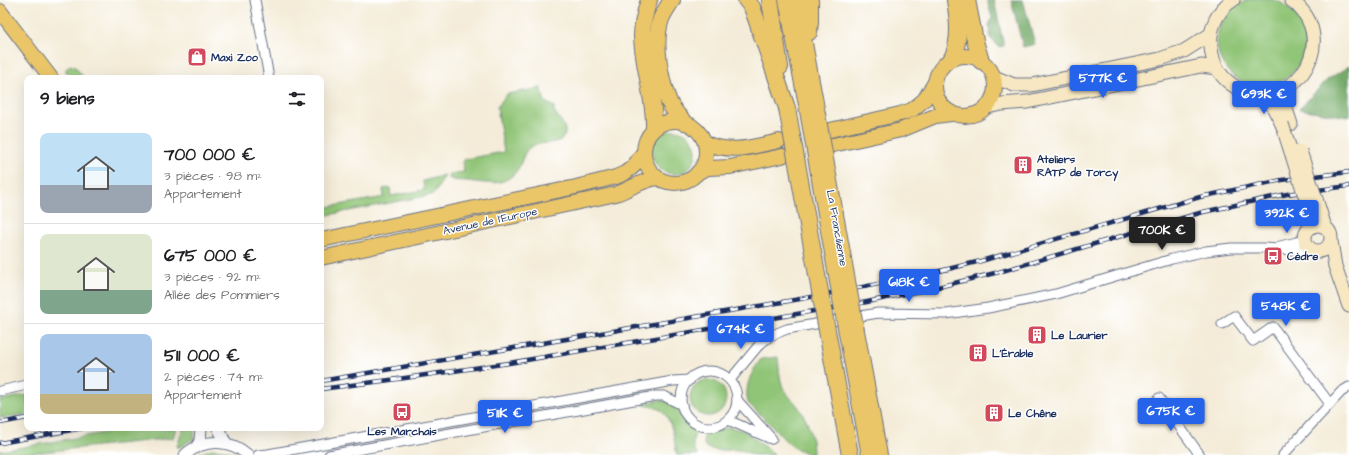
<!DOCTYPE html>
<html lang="fr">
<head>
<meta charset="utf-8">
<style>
	body { margin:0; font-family:"Architects Daughter",sans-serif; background:#f2f2f2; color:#202124; height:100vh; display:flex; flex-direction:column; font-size:15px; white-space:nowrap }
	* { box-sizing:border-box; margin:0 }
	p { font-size:13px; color:#757577 }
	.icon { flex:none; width:22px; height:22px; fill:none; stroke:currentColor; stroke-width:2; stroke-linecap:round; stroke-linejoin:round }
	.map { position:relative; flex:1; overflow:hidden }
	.panel { position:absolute; left:24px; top:75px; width:300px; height:356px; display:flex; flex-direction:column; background:#fff; border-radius:8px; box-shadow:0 4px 16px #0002 }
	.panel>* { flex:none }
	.price { position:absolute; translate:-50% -34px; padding:0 9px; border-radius:4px; background:#2563eb; color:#fff; font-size:13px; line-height:26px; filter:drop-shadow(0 1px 2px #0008) }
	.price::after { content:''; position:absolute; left:50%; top:24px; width:12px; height:9px; margin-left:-6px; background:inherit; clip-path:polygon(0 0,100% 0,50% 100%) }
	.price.on { background:#222; color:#fff }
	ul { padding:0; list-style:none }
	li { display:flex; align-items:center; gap:12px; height:100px; padding:0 16px }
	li+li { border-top:1px solid #e0e0e0 }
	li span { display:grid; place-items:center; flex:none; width:112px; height:80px; border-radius:8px; color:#555 }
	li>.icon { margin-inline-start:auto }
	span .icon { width:48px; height:48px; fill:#fffc; stroke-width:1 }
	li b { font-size:17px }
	h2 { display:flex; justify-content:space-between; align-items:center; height:48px; padding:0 16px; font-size:17px }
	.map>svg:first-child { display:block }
	.green { fill:#90c476; stroke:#567a6a }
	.forest { fill:#74aa67; stroke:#486c62 }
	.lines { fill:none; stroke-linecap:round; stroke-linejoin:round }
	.minor-casing { stroke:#677189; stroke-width:11 }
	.tertiary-casing { stroke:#677189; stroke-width:13 }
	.secondary-casing { stroke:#677189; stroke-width:15 }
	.primary-casing { stroke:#677189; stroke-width:16 }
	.motorway-casing { stroke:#677189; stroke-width:18 }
	.minor { stroke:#fff; stroke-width:9 }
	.tertiary { stroke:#fff; stroke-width:11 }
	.secondary { stroke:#f7e8c3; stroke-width:13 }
	.primary { stroke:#ebc669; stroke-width:14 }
	.motorway { stroke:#ebc669; stroke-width:16 }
	.rail-casing { stroke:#1b2f5e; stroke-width:4.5 }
	.rail { stroke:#fff; stroke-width:3; stroke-dasharray:9; stroke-linecap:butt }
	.secondary-bridge-casing { stroke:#677189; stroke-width:15; stroke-linecap:butt }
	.primary-bridge-casing { stroke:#677189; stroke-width:16; stroke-linecap:butt }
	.motorway-bridge-casing { stroke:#677189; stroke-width:18; stroke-linecap:butt }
	.secondary-bridge { stroke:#f7e8c3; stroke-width:13 }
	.primary-bridge { stroke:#ebc669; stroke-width:14 }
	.motorway-bridge { stroke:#ebc669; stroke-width:16 }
	.labels { text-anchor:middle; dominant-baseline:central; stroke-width:3; stroke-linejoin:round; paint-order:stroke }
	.poi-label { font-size:11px; font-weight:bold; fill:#1b2f5e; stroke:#fff; text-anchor:start }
	.street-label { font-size:11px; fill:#1b2f5e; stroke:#fff }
</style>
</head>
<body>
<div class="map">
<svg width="1349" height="455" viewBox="0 0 1349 455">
	<rect width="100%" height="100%" fill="#fff"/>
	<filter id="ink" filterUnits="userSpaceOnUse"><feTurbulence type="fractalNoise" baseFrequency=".025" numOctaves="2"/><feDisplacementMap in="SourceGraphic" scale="8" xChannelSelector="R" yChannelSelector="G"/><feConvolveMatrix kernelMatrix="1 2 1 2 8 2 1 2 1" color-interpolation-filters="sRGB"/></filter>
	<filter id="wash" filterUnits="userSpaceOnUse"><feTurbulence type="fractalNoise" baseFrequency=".012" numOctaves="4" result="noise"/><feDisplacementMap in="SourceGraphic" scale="16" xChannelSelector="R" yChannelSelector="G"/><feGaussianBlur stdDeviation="0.9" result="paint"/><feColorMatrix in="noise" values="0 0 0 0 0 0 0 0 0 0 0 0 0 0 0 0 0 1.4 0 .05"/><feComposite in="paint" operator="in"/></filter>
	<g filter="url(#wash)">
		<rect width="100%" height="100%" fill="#f4ecd8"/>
		<!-- green -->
		<g class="green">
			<circle cx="1261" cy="42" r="44"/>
			<path d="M70,65L75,67L84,78H72L66,72V69Z"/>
			<path d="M541,88L545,102L555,107L553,110C557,116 567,126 565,134C561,147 539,140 529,148C523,153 522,163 518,169C505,188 486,183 467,181C458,180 455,182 447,177L450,174L464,172L463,162L465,159L504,152L497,107L507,94Z"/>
			<circle cx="674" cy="152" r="22"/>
			<path d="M445,175L435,193L431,195L323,216L321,214V185L324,186L328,207L384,197L383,189L390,188L391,196L424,190L423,181Z"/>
			<path d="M778,357C779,366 779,375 782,385C784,392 792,399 797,405C808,420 813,436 813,455H811L793,447L786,441L773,427L748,403C744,387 751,372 761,359Z"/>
			<circle cx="708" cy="398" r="18"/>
			<path d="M27,395V414L0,418V400Z"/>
			<path d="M661,400L669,402L676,407L684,420L697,429C693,438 690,447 698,455H677C674,441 673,417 659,409C654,407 649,406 644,405L643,403Z"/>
			<path d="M729,427L745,431L775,455C768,455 759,455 753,455C748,453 744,450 738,450C724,449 699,455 704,436C710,431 721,429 729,427Z"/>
			<path d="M132,428H176L173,438L14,455H0V451Z"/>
			<path d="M183,428H195L194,438L180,447H177Z"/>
			<path d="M211,449C221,449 228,450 237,455H197Z"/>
		</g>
		<!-- forest -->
		<g class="forest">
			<path d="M987,0H994L1004,46L999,47L990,38L989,26L992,18Z"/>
			<path d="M1011,0H1023L1035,44L1023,47Z"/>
			<path d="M1349,66V117L1299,109L1327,80Z"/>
		</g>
	</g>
	<g filter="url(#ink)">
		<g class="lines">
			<!-- minor casing -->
			<g class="minor-casing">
				<g id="minor">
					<path d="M255,0L269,78"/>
					<path d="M1280,246L1297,242L1305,238"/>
					<path d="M1222,324L1234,316L1253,341L1273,327L1330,404"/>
					<circle cx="709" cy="399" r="28"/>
					<path d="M730,380L759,345L770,336L787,329L878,313L946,314L988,308L1056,294L1172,259L1206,251L1231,248H1264L1305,251L1310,249"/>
					<path d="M0,391L27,385"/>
					<path d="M1159,398L1200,455"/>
					<path d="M737,400L772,439"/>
					<path d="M728,420L771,439"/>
					<path d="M258,455L268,454L673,381L690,380"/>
					<path d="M329,455L656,396H664L682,405"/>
					<path d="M1283,455L1341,392L1349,387"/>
				</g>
			</g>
			<!-- tertiary casing -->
			<g class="tertiary-casing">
				<g id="tertiary">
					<path d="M218,428L226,443"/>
					<path d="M197,446L200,441L201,428"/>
					<path d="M185,455C204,438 230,439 248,455"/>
				</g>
			</g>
			<!-- secondary casing -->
			<g class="secondary-casing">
				<g id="secondary">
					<path d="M1233,0C1217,10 1209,29 1211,47C1212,62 1219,75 1231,84C1284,125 1348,43 1291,0"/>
					<path d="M994,77L1014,85H1032L1160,59L1184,51L1211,34"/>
					<path d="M1286,88V109L1291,124"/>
					<path d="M1261,94L1271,103L1282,124"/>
					<path d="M987,107L1002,104L1027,102L1182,70L1201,66L1217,68"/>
					<path d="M1306,199L1309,212L1312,227"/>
					<path d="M1316,199L1325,227"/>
					<circle cx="1318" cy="238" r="13"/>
					<path d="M1331,241L1335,266L1349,306"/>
				</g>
			</g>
			<!-- primary casing -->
			<g class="primary-casing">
				<g id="primary">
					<path d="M786,0L806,105"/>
					<path d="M0,11L51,78"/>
					<circle cx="965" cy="86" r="30"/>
					<circle cx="675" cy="152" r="31"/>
					<path d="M830,130L900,114L912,110L924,100L934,84"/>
					<path d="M705,143C733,154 750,147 779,141"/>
					<path d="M833,145L901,130L935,116L951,114"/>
					<path d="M698,172L708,168L730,167L782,156"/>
					<path d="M321,240L576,187L616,177L625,173L633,167L643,153"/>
					<path d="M321,258L616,194C630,189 642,180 657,178"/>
					<path d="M846,333L869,455"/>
				</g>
			</g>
			<!-- motorway casing -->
			<g class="motorway-casing">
				<g id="motorway">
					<path d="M649,0C645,12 642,24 642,36C643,68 655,97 654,128"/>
					<path d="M672,0C668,6 664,12 661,19C653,42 660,80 669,102C673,110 678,116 684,122"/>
					<path d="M746,0L752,7L787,108"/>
					<path d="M770,0L780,67"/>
					<path d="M796,0L815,103"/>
					<path d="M967,0L975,41L981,61"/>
					<path d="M809,32L810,22V0"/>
					<path d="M952,58C961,40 958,19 955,0"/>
					<path d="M856,331L879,455"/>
					<path d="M828,336L850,455"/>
				</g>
			</g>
			<!-- minor -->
			<use href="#minor" class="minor"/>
			<!-- tertiary -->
			<use href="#tertiary" class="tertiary"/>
			<!-- secondary -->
			<use href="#secondary" class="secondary"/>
			<!-- primary -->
			<use href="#primary" class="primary"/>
			<!-- motorway -->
			<use href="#motorway" class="motorway"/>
			<!-- rail casing -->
			<g class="rail-casing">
				<g id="rail">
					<path d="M321,381L800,299L915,277L981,261L1200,197L1282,180L1349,172"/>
					<path d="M321,389L405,378L509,363L867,302L934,288L999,272L1203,212L1287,194L1349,186"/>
					<path d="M0,423L27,418"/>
					<path d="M0,443L83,428"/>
				</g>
			</g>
			<!-- rail -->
			<use href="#rail" class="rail"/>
			<!-- secondary-bridge casing -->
			<g class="secondary-bridge-casing">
				<g id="secondary-bridge">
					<path d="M1282,124L1306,199"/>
					<path d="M1300,151L1316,199"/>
				</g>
			</g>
			<!-- primary-bridge casing -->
			<g class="primary-bridge-casing">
				<path id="primary-bridge" d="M806,105L846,333"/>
			</g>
			<!-- motorway-bridge casing -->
			<g class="motorway-bridge-casing">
				<g id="motorway-bridge">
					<path d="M815,103L856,331"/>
					<path d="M787,108L828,336"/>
				</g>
			</g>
			<!-- secondary-bridge -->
			<use href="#secondary-bridge" class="secondary-bridge"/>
			<!-- primary-bridge -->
			<use href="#primary-bridge" class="primary-bridge"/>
			<!-- motorway-bridge -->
			<use href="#motorway-bridge" class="motorway-bridge"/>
		</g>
	</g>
	<!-- icons -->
	<defs>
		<g id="shop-square" transform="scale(1)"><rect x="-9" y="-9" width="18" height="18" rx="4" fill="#d1495b" stroke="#fff"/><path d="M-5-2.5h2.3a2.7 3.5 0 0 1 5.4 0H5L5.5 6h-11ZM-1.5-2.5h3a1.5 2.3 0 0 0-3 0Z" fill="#fff"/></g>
		<g id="building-square" transform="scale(1)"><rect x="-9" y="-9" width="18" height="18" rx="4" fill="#d1495b" stroke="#fff"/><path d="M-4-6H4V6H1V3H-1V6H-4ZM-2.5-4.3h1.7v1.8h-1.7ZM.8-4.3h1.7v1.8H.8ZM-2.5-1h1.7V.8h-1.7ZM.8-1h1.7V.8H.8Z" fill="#fff"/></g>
		<g id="bus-square" transform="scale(1)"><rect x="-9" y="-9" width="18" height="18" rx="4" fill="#d1495b" stroke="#fff"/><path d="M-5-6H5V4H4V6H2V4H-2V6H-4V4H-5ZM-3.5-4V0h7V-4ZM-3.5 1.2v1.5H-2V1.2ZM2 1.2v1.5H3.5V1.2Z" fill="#fff"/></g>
	</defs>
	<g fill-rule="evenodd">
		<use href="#shop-square" x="197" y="57"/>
		<use href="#building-square" x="1023" y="165"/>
		<use href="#bus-square" x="1273" y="256"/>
		<use href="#building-square" x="1037" y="335"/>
		<use href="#building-square" x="978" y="353"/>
		<use href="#bus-square" x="402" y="412"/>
		<use href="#building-square" x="994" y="413"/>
	</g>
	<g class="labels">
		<!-- poi labels -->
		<g class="poi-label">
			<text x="211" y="57">Maxi Zoo</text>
			<text x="1037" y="159">Ateliers<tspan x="1037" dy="13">RATP de Torcy</tspan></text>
			<text x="1287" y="256">Cèdre</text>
			<text x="1051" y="335">Le Laurier</text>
			<text x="992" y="353">L'Érable</text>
			<text x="1008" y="413">Le Chêne</text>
			<text x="402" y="431" text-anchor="middle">Les Marchais</text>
		</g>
		<!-- street labels -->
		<g class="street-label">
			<text transform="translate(490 221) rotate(-12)">Avenue de l'Europe</text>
			<text transform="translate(837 228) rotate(80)">La Francilienne</text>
		</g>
	</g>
</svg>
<b class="price" style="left:1103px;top:99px">577K €</b>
<b class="price" style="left:1264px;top:115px">693K €</b>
<b class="price" style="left:1287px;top:234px">392K €</b>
<b class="price on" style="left:1162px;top:251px">700K €</b>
<b class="price" style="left:909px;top:303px">618K €</b>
<b class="price" style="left:1286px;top:327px">548K €</b>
<b class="price" style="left:741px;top:350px">674K €</b>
<b class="price" style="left:1171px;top:432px">675K €</b>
<b class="price" style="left:505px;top:434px">511K €</b>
<section class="panel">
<h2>9 biens<svg class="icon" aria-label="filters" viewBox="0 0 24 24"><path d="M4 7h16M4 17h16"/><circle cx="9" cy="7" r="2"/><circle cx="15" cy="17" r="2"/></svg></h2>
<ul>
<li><span style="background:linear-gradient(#bfe0f5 65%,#9aa5b1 0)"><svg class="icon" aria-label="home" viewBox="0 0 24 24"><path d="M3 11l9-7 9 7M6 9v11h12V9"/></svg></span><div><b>700 000 €</b><p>3 pièces · 98 m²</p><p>Appartement</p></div></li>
<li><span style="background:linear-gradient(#dfe7d0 70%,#7fa58c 0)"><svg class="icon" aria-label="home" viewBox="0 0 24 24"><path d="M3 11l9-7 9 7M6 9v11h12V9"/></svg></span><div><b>675 000 €</b><p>3 pièces · 92 m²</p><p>Allée des Pommiers</p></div></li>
<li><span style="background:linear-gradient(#a9c7e8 75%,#c2b280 0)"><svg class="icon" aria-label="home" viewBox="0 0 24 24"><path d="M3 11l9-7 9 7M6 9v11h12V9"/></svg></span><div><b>511 000 €</b><p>2 pièces · 74 m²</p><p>Appartement</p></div></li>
</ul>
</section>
</div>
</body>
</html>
